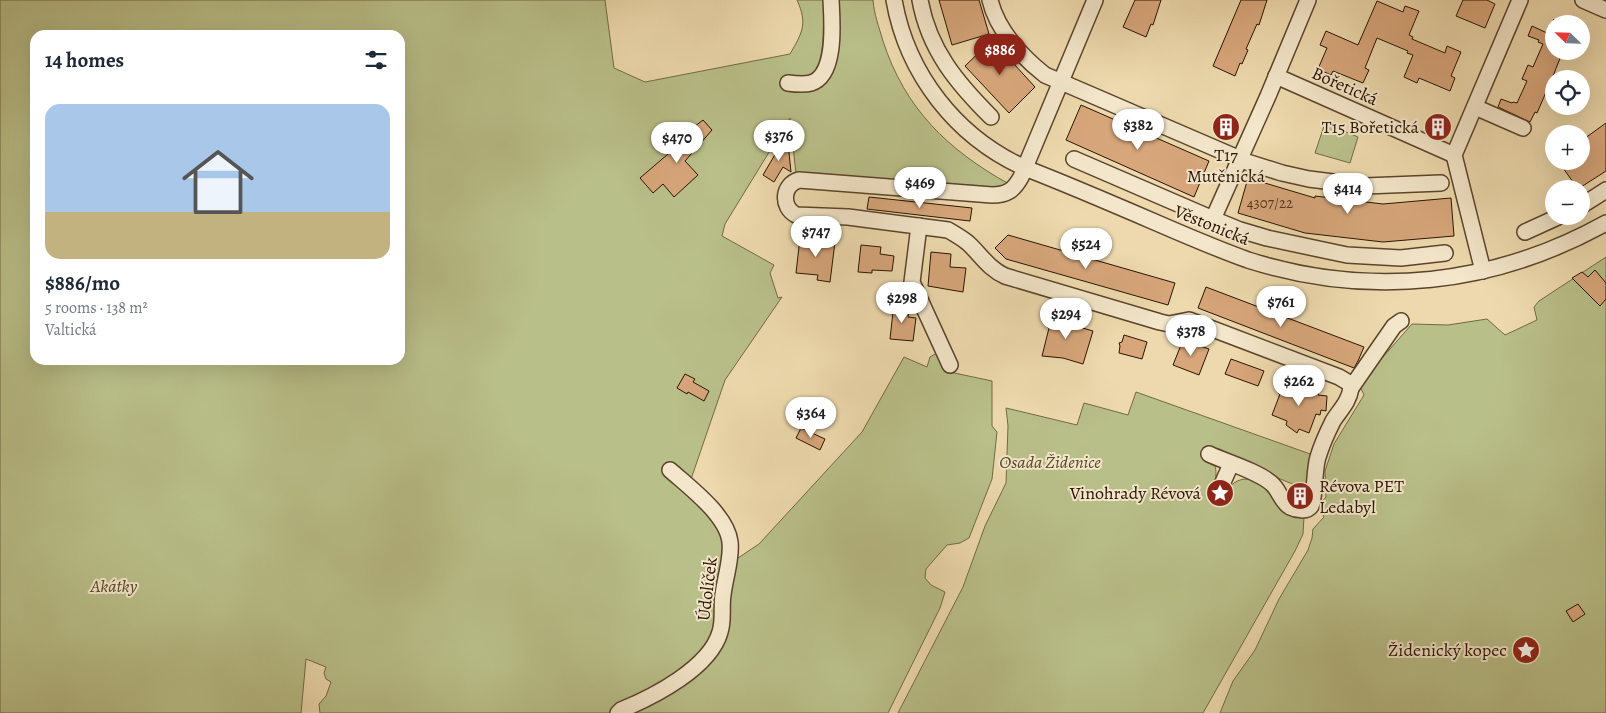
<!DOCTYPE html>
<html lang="en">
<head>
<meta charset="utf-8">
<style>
	body { margin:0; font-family:Alegreya,serif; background:#f2f2f3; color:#1f2937; height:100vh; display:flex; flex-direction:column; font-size:19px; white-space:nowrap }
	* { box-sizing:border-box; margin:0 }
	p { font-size:16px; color:#747a83 }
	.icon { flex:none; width:28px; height:28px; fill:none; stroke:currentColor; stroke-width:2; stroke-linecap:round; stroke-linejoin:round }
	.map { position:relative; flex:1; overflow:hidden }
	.panel { position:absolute; left:30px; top:30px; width:375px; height:335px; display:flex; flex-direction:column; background:#fff; border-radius:15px; box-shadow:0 5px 20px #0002 }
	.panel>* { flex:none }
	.needle { width:32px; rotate:293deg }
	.tools { position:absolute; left:1545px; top:15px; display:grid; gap:10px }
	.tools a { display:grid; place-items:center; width:45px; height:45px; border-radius:50%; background:#fff; box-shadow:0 5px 20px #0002; font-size:25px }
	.price { position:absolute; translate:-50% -42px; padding:0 11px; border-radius:18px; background:#fff; color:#222; font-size:16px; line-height:32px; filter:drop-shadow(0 1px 2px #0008) }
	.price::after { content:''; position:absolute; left:50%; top:30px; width:15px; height:11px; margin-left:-8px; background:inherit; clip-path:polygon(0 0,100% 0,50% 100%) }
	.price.selected { background:#8f2418; color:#fff }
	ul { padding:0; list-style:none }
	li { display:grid; align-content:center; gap:10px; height:265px; padding:0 15px }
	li+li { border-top:1px solid #e0e1e3 }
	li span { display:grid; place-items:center; height:155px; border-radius:15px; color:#555 }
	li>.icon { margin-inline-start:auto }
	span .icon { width:90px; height:90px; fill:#fffc; stroke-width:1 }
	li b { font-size:21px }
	h2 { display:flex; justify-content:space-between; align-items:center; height:60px; padding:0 15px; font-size:21px }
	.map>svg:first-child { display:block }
	.green { fill:#b9bf89; stroke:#726944; fill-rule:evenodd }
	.building { fill:#d7a67b; stroke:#2a1300 }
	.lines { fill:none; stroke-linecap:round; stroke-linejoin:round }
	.minor-casing { stroke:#5b442b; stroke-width:18 }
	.minor { stroke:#f3e6ca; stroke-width:15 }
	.labels { text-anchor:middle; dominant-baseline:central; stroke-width:4; stroke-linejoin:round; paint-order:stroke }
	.number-label { font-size:15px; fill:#55381f }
	.street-label { font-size:18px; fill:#2a1300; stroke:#f3e6ca }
	.poi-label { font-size:18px; fill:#2a1300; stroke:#f3e6ca; text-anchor:end }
	.park-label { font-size:18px; font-style:italic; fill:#554729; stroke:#f3e6ca }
</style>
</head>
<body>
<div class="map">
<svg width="1606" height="713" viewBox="0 0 1606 713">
	<rect width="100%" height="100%" fill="#edd9ad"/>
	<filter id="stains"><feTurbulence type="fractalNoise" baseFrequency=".004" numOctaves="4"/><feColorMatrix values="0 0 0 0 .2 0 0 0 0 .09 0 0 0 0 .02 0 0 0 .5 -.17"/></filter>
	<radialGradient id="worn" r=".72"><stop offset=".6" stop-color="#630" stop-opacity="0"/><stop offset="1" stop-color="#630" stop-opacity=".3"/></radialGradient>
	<!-- green -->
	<g class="green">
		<path d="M0,0H605L614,68L645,82L790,54C802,33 808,24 797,0H873C874,14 879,27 883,41C905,109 948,150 1009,184L1002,191L982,186L796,174L790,118L725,224L722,236L774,265L770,273L778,298L782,297L725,380L689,485L700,498L738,558L759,544L862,432L904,357L927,367L930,357L937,353L945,371L992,381V426L997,432L992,479L969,538L960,543L947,545L926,569L925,578L931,585L945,592L940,608L888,713H320L319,704L326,696L331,682L326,679L324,673L326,667L306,659L301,713H0ZM35,35H400V360H35Z"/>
		<path d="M1325,123L1358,137L1350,163L1315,153Z"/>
		<path d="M1606,257V713H1220L1233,681L1255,650L1279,599L1308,550L1312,538L1313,529L1324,517C1320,509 1319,504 1326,497L1325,471L1334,444L1364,395L1359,384L1412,324L1448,325L1487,319L1505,335L1537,320L1534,307L1539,301Z"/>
		<path d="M1136,392L1313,455L1309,491L1209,449C1216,468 1219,471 1212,491L1225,497C1227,494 1228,490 1230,487C1242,472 1262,481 1271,493C1276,498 1279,507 1285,512C1290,516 1298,517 1304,517L1303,534L1295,551L1203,713H898L963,587L985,526L1006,483L1008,426L1006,408L1077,425L1084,403L1128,415Z"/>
	</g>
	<!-- building -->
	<g class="building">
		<path d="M939,0H979L989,34L952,45Z"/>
		<path d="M1135,0H1161L1153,25L1151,24L1146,37L1123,27Z"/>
		<path d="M1241,0H1267L1259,25L1257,24L1246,49L1248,50L1242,64L1240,63L1235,76L1213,66Z"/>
		<path d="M1463,0H1487L1495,4L1485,28L1456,16Z"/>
		<path d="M1377,1L1403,12L1405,6L1419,11L1409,35L1413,37L1412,39L1445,53L1447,46L1461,52L1451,76L1455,78L1450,91L1419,78L1417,83L1404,77L1413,55L1407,53L1408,51L1377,38L1365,68L1369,70L1363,83L1333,71L1331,75L1318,69L1327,48L1320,45L1326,31L1358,45Z"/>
		<path d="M1554,19V51H1563L1553,76L1555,77L1549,90H1547L1537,113L1535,112L1530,122L1498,107L1501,99L1512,103L1513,102L1517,103L1527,81L1522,79L1528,65L1533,67L1543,44L1538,42L1539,40L1528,36L1532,26L1547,33Z"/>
		<path d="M992,40L1035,87L1009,113L965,66Z"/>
		<path d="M1081,105L1209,161L1194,197L1066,140Z"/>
		<path d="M703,120L712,130L685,161L698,175L674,197L663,184L653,193L640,178L696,130L694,127Z"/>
		<path d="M1606,123V171L1578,189L1558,161H1581V141Z"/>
		<path d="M787,134L791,172L783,167L774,182L763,175Z"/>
		<path d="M1248,178L1315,198V196L1383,204L1451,198L1454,236L1383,242L1305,233L1238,213Z"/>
		<path d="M869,197L972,208L970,221L867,209Z"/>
		<path d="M1008,235L1175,283L1168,305L1006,259L995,248Z"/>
		<path d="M800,238L835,242L830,282L817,280L818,275L796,273Z"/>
		<path d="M861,245L881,247L880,254L894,256L892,271L872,270V273L858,272Z"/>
		<path d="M931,252L951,254L950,267L966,268L963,292L928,286Z"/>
		<path d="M1595,270L1606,283V299L1600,306L1572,278L1582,272L1588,277Z"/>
		<path d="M1206,287L1364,347L1358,361L1354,368L1198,308Z"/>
		<path d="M894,303L910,305L908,317L916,318L913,341L890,339Z"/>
		<path d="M1050,314L1066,319L1069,324L1093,331L1083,364L1063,358L1042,356L1049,328L1047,327Z"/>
		<path d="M1124,335L1147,342L1142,359L1119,353L1120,346L1119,343L1122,342Z"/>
		<path d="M1183,340L1209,349L1199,375L1173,365Z"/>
		<path d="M1231,359L1264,371L1258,386L1225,374Z"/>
		<path d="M685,374L695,379L693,382L709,391L704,401L688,392L687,394L677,388Z"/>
		<path d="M1287,381L1294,386L1296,384L1304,389L1319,392L1318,395L1327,396L1326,411L1321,410L1320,415L1316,414L1309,433L1299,429L1297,433L1286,425L1287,421L1272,415L1280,394L1278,393Z"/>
		<path d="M801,428L825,439L820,450L796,438Z"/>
		<path d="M1578,604L1585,614L1573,622L1566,611Z"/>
	</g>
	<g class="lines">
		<!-- minor casing -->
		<g class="minor-casing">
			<g id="minor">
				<path d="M894,0C907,74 956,137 1025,168C1069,185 1113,204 1157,223C1187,236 1217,249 1248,260C1371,299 1494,285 1606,223"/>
				<path d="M920,0C929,50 957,83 991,117"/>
				<path d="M990,0C997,30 1022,57 1045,75L1247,162L1282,173L1309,179L1365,186L1441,183"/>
				<path d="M1095,0L1021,177C1014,190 1007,195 992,195L799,180C782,185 781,207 796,215L848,217L948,230C955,234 962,238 968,243C981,255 989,269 1005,276L1160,322L1169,324L1189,320L1339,377L1349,383L1351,388C1349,402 1340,410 1333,421C1327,433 1322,444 1318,457C1314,469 1315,499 1311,506C1307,512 1296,510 1290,507C1281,502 1279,489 1271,483C1257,471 1226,462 1209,454"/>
				<path d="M1583,0L1606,10"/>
				<path d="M1276,76L1454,155"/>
				<path d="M788,83C795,84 804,85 811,83C837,75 832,20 831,0"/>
				<path d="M1475,107L1523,128"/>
				<path d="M1074,159L1213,219L1240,230L1267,238L1347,255L1401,258L1445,253"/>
				<path d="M1581,206L1606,190"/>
				<path d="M1213,219L1268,96L1308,0"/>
				<path d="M919,226L912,282L950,365"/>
				<path d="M1525,232L1560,216"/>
				<path d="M1483,271L1454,155L1520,0"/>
				<path d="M1351,388L1394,326L1401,321"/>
				<path d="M1220,489L1231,464"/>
				<path d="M618,713L621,710C653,697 710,668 720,632C724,620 721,607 723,595C725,577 732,559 730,542C727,515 689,487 670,470"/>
			</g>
		</g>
		<!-- minor -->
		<use href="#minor" class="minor"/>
	</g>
	<!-- icons -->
	<defs>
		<g id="building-disc" transform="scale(1.4375)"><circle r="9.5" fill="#8f2418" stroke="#f3e6ca"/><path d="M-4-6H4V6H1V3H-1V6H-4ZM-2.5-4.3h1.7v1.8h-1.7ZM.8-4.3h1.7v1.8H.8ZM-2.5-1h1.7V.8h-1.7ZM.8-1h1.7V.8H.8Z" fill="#fff"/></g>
		<g id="sight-disc" transform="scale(1.4375)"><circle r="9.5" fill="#8f2418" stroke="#f3e6ca"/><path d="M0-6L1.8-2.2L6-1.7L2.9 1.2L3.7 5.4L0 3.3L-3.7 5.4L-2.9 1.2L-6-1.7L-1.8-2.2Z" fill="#fff"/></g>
	</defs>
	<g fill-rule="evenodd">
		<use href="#building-disc" x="1226" y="127"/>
		<use href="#building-disc" x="1438" y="127"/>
		<use href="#sight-disc" x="1220" y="493"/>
		<use href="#building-disc" x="1300" y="496"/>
		<use href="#sight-disc" x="1526" y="650"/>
	</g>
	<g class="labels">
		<!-- number labels -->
		<g class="number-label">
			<text x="1270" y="203">4307/22</text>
		</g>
		<!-- street labels -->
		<g class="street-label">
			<text transform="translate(1345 86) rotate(24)">Bořetická</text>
			<text transform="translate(1212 225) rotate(22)">Věstonická</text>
			<text transform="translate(707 589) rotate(-83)">Údolíček</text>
		</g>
		<!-- poi labels -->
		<g class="poi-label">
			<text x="1419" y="127">T15 Bořetická</text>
			<text x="1226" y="155" text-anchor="middle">T17<tspan x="1226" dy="21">Mutěnická</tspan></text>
			<text x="1319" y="486" text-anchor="start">Révova PET<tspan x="1319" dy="21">Ledabyl</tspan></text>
			<text x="1201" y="493">Vinohrady Révová</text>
			<text x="1507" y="650">Židenický kopec</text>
		</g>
		<!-- park labels -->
		<g class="park-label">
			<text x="1050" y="462">Osada Židenice</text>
			<text x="114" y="586">Akátky</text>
		</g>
	</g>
	<rect width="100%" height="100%" filter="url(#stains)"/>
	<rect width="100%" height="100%" fill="url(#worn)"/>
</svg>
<div class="tools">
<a><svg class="needle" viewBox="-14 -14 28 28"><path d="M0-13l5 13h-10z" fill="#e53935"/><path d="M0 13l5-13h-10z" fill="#747a83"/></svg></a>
<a><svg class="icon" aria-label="locate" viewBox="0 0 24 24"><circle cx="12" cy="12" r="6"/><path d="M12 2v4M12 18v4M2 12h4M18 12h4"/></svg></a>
<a>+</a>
<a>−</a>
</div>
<b class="price selected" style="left:1000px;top:76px">$886</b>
<b class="price" style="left:1138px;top:151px">$382</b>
<b class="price" style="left:779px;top:162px">$376</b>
<b class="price" style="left:677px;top:164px">$470</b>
<b class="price" style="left:920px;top:209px">$469</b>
<b class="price" style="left:1348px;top:215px">$414</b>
<b class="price" style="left:816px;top:258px">$747</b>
<b class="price" style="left:1086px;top:270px">$524</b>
<b class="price" style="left:902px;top:324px">$298</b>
<b class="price" style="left:1281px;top:328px">$761</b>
<b class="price" style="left:1066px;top:340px">$294</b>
<b class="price" style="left:1191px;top:357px">$378</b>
<b class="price" style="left:1299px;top:407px">$262</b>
<b class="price" style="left:811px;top:439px">$364</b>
<section class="panel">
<h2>14 homes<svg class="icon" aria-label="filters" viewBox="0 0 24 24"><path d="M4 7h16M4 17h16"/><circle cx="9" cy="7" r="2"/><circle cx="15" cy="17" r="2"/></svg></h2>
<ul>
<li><span style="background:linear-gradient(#a9c7e8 70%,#c2b280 0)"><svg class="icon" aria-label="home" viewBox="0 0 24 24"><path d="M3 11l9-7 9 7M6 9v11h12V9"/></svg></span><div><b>$886/mo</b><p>5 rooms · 138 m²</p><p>Valtická</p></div></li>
</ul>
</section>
</div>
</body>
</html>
